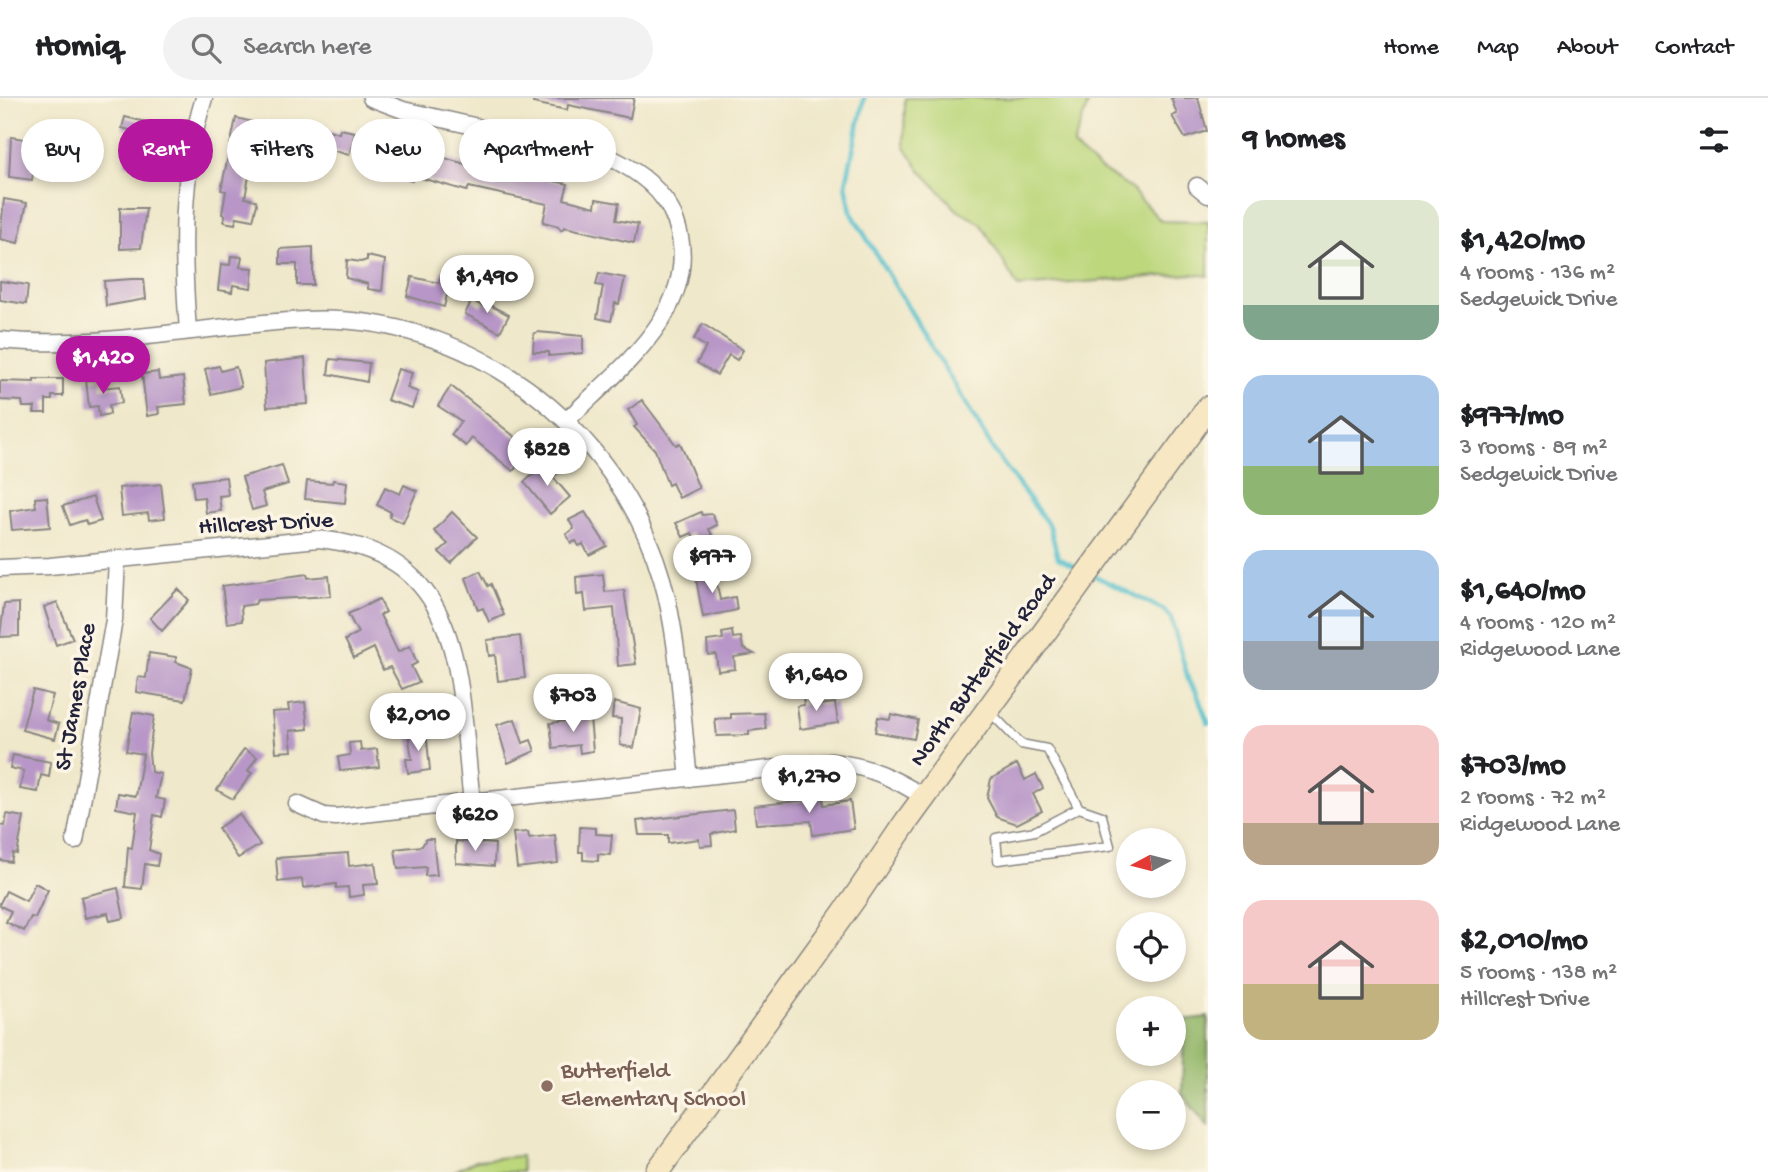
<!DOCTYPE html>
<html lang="en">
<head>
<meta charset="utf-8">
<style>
	body { margin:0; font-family:"Gochi Hand",sans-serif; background:#f2f2f2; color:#202124; height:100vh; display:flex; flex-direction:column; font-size:26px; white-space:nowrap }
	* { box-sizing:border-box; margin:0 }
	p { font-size:23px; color:#757577 }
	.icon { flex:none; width:38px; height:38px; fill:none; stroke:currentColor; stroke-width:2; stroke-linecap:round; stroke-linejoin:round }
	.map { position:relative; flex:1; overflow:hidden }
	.side { display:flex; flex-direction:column; background:#fff; width:560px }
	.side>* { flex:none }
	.guide { position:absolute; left:21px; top:21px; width:665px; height:63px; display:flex; gap:14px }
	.needle { width:46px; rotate:263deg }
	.buttons { position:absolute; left:1116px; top:730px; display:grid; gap:14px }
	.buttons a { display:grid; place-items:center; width:70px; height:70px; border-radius:50%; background:#fff; box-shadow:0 4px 10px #0003; font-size:35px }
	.price { position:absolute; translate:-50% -60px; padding:0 16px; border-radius:24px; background:#fff; color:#222; font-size:23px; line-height:46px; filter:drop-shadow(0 2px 4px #0008) }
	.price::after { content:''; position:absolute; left:50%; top:42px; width:21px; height:16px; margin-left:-10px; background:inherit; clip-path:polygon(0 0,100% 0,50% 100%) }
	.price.selected { background:#b5179e; color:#fff }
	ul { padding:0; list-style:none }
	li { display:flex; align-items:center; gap:21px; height:175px; padding:0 35px }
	li span { display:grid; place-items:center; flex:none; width:196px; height:140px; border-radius:21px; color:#555 }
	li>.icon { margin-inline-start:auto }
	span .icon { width:84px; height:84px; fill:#fffc; stroke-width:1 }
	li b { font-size:30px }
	h2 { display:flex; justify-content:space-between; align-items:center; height:84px; padding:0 35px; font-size:30px }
	.chip { padding:0 24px; border-radius:32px; background:#fff; box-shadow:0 4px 10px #0003; font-size:24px; line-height:63px }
	.chip.selected { background:#b5179e; color:#fff }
	header { display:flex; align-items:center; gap:42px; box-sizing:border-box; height:98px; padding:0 35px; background:#fff; border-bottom:2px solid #e0e0e0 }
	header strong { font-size:33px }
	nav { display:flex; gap:38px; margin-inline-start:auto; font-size:24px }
	.search { width:490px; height:63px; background:#f2f2f2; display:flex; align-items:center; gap:18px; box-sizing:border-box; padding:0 24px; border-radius:38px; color:#757577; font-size:26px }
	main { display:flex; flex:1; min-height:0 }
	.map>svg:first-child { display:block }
	.green { fill:#bcd77c; stroke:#6f7c5c; stroke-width:2 }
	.forest { fill:#95b86c; stroke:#5c6d54; stroke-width:2 }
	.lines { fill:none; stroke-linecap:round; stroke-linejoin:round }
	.stream { stroke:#54c0cd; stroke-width:4.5 }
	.building { fill:#b897c8 }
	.lane-casing { stroke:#888582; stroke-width:11 }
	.street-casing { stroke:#888582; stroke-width:19 }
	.secondary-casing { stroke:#888582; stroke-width:26 }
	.lane { stroke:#fff; stroke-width:8 }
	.street { stroke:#fff; stroke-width:16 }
	.secondary { stroke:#f7e8c3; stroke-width:23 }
	.education-dot { fill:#8d6e63; stroke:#fcf5e5; stroke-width:2.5 }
	.labels { text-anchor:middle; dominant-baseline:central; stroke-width:7; stroke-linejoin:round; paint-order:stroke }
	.street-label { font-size:24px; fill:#22223b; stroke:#fcf5e5 }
	.education-label { font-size:24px; fill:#785e54; stroke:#fcf5e5; text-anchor:start }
</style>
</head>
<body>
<header>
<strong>Homiq</strong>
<div class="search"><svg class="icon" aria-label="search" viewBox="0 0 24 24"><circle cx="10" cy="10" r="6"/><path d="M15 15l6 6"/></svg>Search here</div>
<nav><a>Home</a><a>Map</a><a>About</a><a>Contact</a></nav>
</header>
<main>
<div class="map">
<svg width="1208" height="1074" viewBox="0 0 1208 1074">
	<rect width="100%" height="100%" fill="#fcf5e5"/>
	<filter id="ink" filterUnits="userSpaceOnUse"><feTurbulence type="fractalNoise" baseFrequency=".0143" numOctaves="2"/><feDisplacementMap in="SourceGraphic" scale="14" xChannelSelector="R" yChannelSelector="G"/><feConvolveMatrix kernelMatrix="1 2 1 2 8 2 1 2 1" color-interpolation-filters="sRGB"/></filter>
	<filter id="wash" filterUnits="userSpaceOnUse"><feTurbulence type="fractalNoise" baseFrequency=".00686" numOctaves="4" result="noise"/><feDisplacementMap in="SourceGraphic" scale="28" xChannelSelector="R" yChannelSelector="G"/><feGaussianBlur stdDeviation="1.57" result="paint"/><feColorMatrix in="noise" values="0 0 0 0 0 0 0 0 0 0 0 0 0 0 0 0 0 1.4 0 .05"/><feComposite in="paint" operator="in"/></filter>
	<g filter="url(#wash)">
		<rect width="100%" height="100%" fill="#efe8ca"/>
		<!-- green -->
		<g class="green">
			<path d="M905,0H1090L1073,48L1096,68L1130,90L1161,123L1208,124V178L1191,176L1018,189L981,126L957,112L920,72L904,47Z"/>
			<path d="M521,1058L522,1074H453L476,1062Z"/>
		</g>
		<!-- forest -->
		<path class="forest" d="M1208,919V1029L1182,996L1184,922Z"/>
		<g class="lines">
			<!-- stream -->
			<g class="stream">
				<path d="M864,0L846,86L851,114L996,356L1050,429L1058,460L1082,472"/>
				<path d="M1093,477L1164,512L1171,520L1189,584L1196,593L1208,625"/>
			</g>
		</g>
		<g id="blocks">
			<!-- building -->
			<g class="building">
				<path d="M533,0H634L630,20L568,7L567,12L533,5Z"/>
				<path d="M1171,0H1198L1207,33L1185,40L1172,18L1177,16Z"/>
				<path d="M125,19L158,27L150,56L154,57L150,73L125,66L133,33L122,30Z"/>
				<path d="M236,20L253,24L250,37L256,39L245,100L256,102L257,106L253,122L237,119L235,126L224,124L225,117L222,116L226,93L221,92Z"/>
				<path d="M314,28L339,35L340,31L355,34L349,57L328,51L326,60L308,55Z"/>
				<path d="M11,39L37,43L32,82L9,79Z"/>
				<path d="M381,45L397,50L395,53L411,58L414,55L418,60L432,64L434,57L492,74L493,70L568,86L564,101L595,109L596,101L619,105L616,122L638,126L634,145L565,129L561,132L558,128L543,124L547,106L469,89L467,93L414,78L412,83L381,74L374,70Z"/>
				<path d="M4,101L27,105L18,145L0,141Z"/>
				<path d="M120,110H146L141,150L120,151Z"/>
				<path d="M313,149V187H297V166H280V151Z"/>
				<path d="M231,158L242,159L240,169L253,170L251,190L233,187L232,194L218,192L221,166L230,167Z"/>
				<path d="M367,158L385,162L382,193L368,191V186L346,180L347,162L361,164L367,162Z"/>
				<path d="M442,173L452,176L444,209L407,198L412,179L439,185Z"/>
				<path d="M599,175L625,180L619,206L615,205L611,223L597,220L603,188L596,187Z"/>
				<path d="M132,181H144L146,201L106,208L104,183Z"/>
				<path d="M0,183L28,187L26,206L0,202Z"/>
				<path d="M472,202L482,208L484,204L509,217L500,234L465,216Z"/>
				<path d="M703,226L743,252L737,262L729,257L717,277L697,265L706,249L694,241Z"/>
				<path d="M537,234L583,238V255L549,258V254H533L534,236Z"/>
				<path d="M305,260L308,306L267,309L264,265Z"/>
				<path d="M330,261L369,265L367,284L328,276Z"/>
				<path d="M219,268L221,273L236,269L241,289L211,296L205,271Z"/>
				<path d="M398,271L412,275L407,290L418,294L412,310L387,302Z"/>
				<path d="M158,274L159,282L183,279L186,306L158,309L159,316L147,318L142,276Z"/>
				<path d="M34,281H63V298H52V302H46V315H34L35,309H23L22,303L0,302V283L34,284Z"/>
				<path d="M101,281L102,290L120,288L122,305L109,307L110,316L99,318L98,308L89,309L86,282Z"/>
				<path d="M451,288L519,342L524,336L536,346L513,373L472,340L466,348L451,337L461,323L438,308Z"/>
				<path d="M642,302L676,347L680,345L699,390L679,400L672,385L668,387L655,352L634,329L637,327L628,312Z"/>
				<path d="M550,363L559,374L553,379L570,399L550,416L524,384Z"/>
				<path d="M282,367L288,386L262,394L266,408L252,412L242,379Z"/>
				<path d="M226,379L228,397L219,398L221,413L206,415L204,399L194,400L192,383Z"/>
				<path d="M333,382L347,384L345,405L305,401L307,383L332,385Z"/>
				<path d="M161,386L165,420L149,422L148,415L122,418L119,390Z"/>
				<path d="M404,387L417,393L403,425L389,419L391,414L377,407L385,389L400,396Z"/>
				<path d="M47,399L50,429L12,432L10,413L36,409L35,400Z"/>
				<path d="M93,399L101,423L87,427L85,422L70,427L63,408Z"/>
				<path d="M452,414L477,439L451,465L439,454L448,446L434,433Z"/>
				<path d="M585,414L607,448L589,457L583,446L579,448L576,443L571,445L566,436L574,431L569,422Z"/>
				<path d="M701,414L702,417L712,416L717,427L709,431L715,443L700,451L692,435L683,439L676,425Z"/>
				<path d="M714,471L720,502L735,499L737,512L703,519L695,475Z"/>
				<path d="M480,473L488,488L491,486L504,517L489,524L483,510L478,512L466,480Z"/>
				<path d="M307,476L308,480L329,478L331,498L257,502L255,506L241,508L242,523L227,525L222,488Z"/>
				<path d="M603,476L605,494L624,492L636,566L618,568L614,510L586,513L584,496L577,497L576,479Z"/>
				<path d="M178,491L189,502L162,533L150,520Z"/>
				<path d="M379,501L386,514L380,517L398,554L410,548L417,565L411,568L419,584L402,591L390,569L383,572L374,550L354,560L345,542L358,535L348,516Z"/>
				<path d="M57,504L73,541L56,547L44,509Z"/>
				<path d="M19,505V538L0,539L4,506Z"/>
				<path d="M732,533L733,540L741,539L743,550L754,556L734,559L735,571L718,573L716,556L708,557L707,543L723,541L722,535Z"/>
				<path d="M520,538L525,580L498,583L495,557L489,558L487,542Z"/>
				<path d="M149,555L176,559V564L192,570L185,602L136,594L138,579L146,580Z"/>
				<path d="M33,592L53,597L46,622L59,626L55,641L22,632Z"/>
				<path d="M816,597L818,607L835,605L838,625L800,631L797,608L804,607L803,599Z"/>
				<path d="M305,604L308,631L290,633L292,653L276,654L272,614L289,613L288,606Z"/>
				<path d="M614,604L641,611L634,650L620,647L621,621L612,620Z"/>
				<path d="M133,614L154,618L149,655L151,674L161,676L156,700L165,702L162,719L154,717L149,752L159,756L157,768L145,766L142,791L125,789L128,749L132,750L137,714L116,710L118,695L136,698L143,656L126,653Z"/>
				<path d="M764,615L766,631L749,633V637L717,638L715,621L731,620V616Z"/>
				<path d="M891,616L918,622L914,641L875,634L878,619L890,621Z"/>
				<path d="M590,620L593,653L580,655L579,647L553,650L550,625Z"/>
				<path d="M515,621L523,645L531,642L535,653L508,665L497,627Z"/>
				<path d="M426,633L430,672L408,675L406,661H412L408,635Z"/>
				<path d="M360,644L361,653L377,651L379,669L340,673L338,659L350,657L349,645Z"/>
				<path d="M244,651L257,659L248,673L252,675L233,701L217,692Z"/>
				<path d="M13,657L51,664L49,679L41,677L38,694L20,691L24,673L10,670Z"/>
				<path d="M1017,666L1025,682L1036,676L1043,690L1033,696L1042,713L1017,726L997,719L987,700L991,681Z"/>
				<path d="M823,700L824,707L850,703L854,731L813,737L811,723L756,726L754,708Z"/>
				<path d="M733,712L735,731L711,736L712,747L700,748L699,741L668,745V737H639L637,723Z"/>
				<path d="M7,716L24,719L17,756L13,755L11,764L0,762V727L5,728Z"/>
				<path d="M239,716L260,747L238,760L218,730Z"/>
				<path d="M580,729L596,730V736L612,737L610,757L598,756V763L583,762V754H579Z"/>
				<path d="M528,734L529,740L555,737L558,765L517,770L513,735Z"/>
				<path d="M426,741H433L437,777L425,778L426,769L398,771L395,751L422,748Z"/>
				<path d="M456,743L495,746L494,768L456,765Z"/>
				<path d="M348,755L349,768L375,765L378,786L363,787L364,797L349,799L348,789L336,790V786L303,790L302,781L278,784L276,760Z"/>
				<path d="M35,785L48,792L35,820L31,819L24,833L6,824L11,813L0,808V805L6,793L26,803Z"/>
				<path d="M118,790L124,820L110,823L108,815L85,820L81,799Z"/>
			</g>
		</g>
	</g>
	<g filter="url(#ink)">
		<use href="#blocks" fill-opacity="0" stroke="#888582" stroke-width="2"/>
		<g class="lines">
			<!-- lane casing -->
			<g class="lane-casing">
				<path id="lane" d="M990,614L1021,646L1047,651L1079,710L1102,718L1110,748L998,762L996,740L1035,733L1079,710"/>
			</g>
			<!-- street casing -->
			<g class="street-casing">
				<g id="street">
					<path d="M371,0L403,12L609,59C638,73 665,92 676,124C705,209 620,270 566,323"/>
					<path d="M1197,88L1208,97"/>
					<path d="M188,233C182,154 180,77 204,0"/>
					<path d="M0,242C102,252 203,227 305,222C467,214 617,327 662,481C680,544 681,615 689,680"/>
					<path d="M0,470L50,468L318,441C470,455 458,588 472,704"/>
					<path d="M297,706L324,718L336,719L832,664C868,668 894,680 924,699"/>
					<path d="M75,743L114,522L117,461"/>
				</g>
			</g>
			<!-- secondary casing -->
			<g class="secondary-casing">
				<path id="secondary" d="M657,1074L854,801L906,724L1208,310"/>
			</g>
			<!-- lane -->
			<use href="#lane" class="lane"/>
			<!-- street -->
			<use href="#street" class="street"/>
			<!-- secondary -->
			<use href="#secondary" class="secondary"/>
		</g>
	</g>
	<!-- markers -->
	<circle class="education-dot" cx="547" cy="988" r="7"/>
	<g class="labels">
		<!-- street labels -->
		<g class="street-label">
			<text transform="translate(266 427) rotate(-3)">Hillcrest Drive</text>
			<text transform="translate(984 573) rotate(-54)">North Butterfield Road</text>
			<text transform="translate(77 599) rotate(-80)">St James Place</text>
		</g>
		<!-- education labels -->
		<g class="education-label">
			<text x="561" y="974">Butterfield<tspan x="561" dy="28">Elementary School</tspan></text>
		</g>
	</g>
</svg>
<div class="buttons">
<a><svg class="needle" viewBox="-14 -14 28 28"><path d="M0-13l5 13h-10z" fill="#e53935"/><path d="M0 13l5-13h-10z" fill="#757577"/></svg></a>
<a><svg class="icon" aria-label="locate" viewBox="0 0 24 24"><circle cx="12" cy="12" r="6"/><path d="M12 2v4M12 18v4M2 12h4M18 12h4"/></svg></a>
<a>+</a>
<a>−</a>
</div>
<b class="price" style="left:487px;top:217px">$1,490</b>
<b class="price selected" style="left:103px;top:298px">$1,420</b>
<b class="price" style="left:547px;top:390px">$828</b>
<b class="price" style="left:712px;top:497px">$977</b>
<b class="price" style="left:816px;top:615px">$1,640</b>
<b class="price" style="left:573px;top:636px">$703</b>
<b class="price" style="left:418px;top:655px">$2,010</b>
<b class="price" style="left:809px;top:717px">$1,270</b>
<b class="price" style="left:475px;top:755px">$620</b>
<div class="guide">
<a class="chip">Buy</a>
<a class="chip selected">Rent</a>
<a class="chip">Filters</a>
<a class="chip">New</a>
<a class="chip">Apartment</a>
</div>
</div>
<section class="side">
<h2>9 homes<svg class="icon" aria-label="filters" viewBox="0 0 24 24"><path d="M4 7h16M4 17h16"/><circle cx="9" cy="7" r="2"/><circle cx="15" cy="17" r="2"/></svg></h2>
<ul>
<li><span style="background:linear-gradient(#dfe7d0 75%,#7fa58c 0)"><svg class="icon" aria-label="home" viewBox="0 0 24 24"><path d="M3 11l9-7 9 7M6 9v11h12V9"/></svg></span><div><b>$1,420/mo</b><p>4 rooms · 136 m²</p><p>Sedgewick Drive</p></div></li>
<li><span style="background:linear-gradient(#a9c7e8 65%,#8fb573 0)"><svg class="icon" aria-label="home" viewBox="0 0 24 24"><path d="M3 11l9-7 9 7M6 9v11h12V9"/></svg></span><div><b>$977/mo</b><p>3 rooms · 89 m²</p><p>Sedgewick Drive</p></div></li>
<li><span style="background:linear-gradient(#a9c7e8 65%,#9aa5b1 0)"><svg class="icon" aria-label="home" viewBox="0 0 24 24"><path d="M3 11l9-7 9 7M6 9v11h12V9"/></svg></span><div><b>$1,640/mo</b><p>4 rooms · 120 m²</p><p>Ridgewood Lane</p></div></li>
<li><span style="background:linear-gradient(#f6c9c9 70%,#b9a48a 0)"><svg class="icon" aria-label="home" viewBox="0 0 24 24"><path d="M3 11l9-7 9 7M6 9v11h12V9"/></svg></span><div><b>$703/mo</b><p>2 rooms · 72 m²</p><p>Ridgewood Lane</p></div></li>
<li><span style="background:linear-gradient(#f6c9c9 60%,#c2b280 0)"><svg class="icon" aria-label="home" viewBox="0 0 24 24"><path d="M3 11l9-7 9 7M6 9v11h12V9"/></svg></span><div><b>$2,010/mo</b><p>5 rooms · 138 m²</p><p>Hillcrest Drive</p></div></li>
</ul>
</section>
</main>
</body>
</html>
